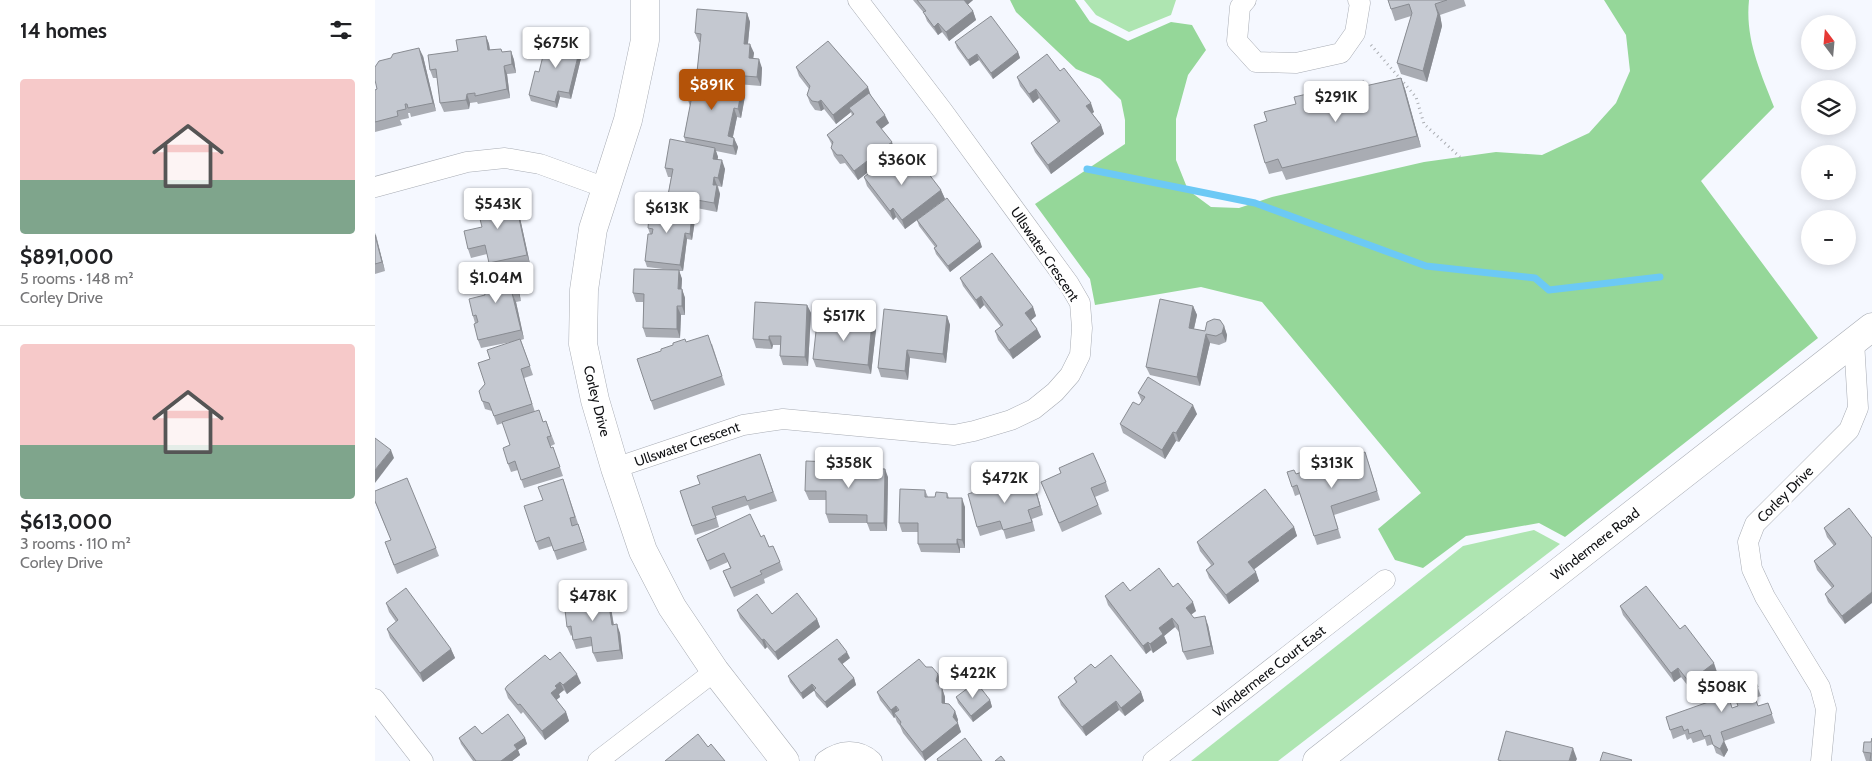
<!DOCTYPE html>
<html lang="en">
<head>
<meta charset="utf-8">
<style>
	body { margin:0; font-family:Cabin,sans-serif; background:#f6f6f6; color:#202124; height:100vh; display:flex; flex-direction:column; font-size:19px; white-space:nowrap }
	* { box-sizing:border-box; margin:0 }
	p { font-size:16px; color:#757577 }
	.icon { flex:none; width:28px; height:28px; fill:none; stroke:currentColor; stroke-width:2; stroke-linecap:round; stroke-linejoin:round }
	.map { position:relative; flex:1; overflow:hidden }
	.details { display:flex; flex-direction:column; background:#fff; width:375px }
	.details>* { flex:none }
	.needle { width:32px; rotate:344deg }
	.tools { position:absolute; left:1426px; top:15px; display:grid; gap:10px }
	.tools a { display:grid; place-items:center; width:55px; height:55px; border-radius:50%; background:#fff; box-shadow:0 2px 12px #0003; font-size:25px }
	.price { position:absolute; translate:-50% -42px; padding:0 11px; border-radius:5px; background:#fff; color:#222; font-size:16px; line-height:32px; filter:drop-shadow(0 1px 2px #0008) }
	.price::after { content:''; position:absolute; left:50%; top:30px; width:15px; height:11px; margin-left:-8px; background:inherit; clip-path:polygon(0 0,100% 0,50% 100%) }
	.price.on { background:#b45309; color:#fff }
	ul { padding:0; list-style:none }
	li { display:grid; align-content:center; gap:10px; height:265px; padding:0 20px }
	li+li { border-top:1px solid #e0e0e0 }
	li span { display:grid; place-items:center; height:155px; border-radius:5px; color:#555 }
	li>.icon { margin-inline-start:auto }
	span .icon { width:90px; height:90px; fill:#fffc; stroke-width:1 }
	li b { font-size:21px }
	h2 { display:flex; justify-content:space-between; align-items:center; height:60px; padding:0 20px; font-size:21px }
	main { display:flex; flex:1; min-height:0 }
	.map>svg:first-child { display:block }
	.green { fill:#aee5b1 }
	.forest { fill:#95d799 }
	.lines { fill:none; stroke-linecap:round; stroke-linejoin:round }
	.stream { stroke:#6cc9f5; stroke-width:7 }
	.street-casing { stroke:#a8acb4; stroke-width:21 }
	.secondary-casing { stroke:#a8acb4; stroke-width:29 }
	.path { stroke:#abaeb3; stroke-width:3; stroke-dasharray:1 4; stroke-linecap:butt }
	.street { stroke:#fff; stroke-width:20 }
	.secondary { stroke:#fff; stroke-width:28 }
	.wall { fill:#a9acb3 }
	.shaded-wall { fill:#898c92 }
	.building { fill:#c4c8d0; stroke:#898c92 }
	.labels { text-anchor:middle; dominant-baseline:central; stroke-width:5; stroke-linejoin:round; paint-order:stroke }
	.street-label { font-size:14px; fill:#0f1013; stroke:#fff }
</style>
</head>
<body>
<main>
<section class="details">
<h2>14 homes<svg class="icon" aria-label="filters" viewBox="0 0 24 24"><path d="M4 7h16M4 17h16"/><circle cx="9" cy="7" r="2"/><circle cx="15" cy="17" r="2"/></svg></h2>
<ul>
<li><span style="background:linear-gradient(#f6c9c9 65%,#7fa58c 0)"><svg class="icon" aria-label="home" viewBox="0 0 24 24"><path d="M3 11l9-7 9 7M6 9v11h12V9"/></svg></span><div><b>$891,000</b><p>5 rooms · 148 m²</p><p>Corley Drive</p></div></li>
<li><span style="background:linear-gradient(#f6c9c9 65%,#7fa58c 0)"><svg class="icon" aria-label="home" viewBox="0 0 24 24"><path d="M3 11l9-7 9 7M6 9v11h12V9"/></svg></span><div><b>$613,000</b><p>3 rooms · 110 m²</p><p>Corley Drive</p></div></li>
</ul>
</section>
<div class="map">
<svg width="1497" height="761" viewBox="0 0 1497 761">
	<rect width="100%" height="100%" fill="#f5f8ff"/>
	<!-- green -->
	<g class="green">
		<path d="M709,0H801L796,15L754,32L721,15Z"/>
		<path d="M1159,530L1185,544L903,761H816L1088,546Z"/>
	</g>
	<!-- forest -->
	<path class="forest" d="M635,0H700L715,22L753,41L796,22L817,25L831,50L813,75L801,119V160L813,190L836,207L864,208L897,197L1049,162L1121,152L1167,155L1214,133L1241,103L1255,71L1251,35L1229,0H1374C1370,39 1385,71 1399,107L1326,181L1443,338L1190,537L1164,523L1091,536L1048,568L1020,560L1003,529L1046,493L887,302L826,287L720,305L715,279L660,204L750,144V120L746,100L725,79L701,69L641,12Z"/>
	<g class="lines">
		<!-- stream -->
		<path class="stream" d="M712,169L880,203L1051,266L1160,278L1174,290L1285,277"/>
		<!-- street casing -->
		<g class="street-casing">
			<g id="street">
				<path d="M871,0L865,7L862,41L881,62L921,63L966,53L980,33L985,3L983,0"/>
				<path d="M0,187L92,162L130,158L165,164L231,188"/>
				<path d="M240,468L368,425L408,419L579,435L599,431L636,420L659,409L680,392L695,375L705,355L707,328L705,303L694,284L567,110L483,0"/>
				<path d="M0,699L48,761"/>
				<path d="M223,761L340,671"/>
				<path d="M450,761C465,750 483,748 497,761"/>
				<path d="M778,761L1010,580"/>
				<path d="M1446,761L1451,709L1445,687L1390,597L1377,569L1373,542L1380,524L1474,430L1483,408L1479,341"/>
			</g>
		</g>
		<!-- secondary casing -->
		<g class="secondary-casing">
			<g id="secondary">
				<path d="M270,0V40L253,120L218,229L209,290L208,344L220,400L240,468L268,551L297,607L340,671L410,761"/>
				<path d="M942,761L1497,327"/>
			</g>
		</g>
		<!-- path -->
		<path class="path" d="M996,45L1041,97L1049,124L1085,157"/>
		<!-- street -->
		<use href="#street" class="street"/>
		<!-- secondary -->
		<use href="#secondary" class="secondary"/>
	</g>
	<!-- wall -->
	<g class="wall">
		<path d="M538,0H598L592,5L598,11L601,20L574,41L567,32L563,35L552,21L549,13Z"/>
		<path d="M1013,0H1089L1091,6L1065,15L1067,26L1052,82L1026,74L1022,63L1036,16L1020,21Z"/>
		<path d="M372,13L375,22L373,44L379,53L378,58L387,68L386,86L338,82L367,87L370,96L366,118L362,117L358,137L363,147L361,155L341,151L343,157L342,160L350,169L347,187L343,186L345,194L342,212L296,203L293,195L296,177H293L290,168L311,143L309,137L315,106L313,100L325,79L322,72L325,42H324L320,33Z"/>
		<path d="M111,36L114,44L115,50L128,52L136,51L139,60L141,73L132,74L135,98L103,104L102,102L95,103L94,109L69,112L65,103L62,78H58L55,70L83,51Z"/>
		<path d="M580,42L643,52L645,58L618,79L604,60L595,66L582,48Z"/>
		<path d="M208,50L196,99L185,97L182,108L156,101L154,95L164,72Z"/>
		<path d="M48,56L61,111L36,117L35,113H33L34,118L25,120L27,125L0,132V90L2,89Z"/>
		<path d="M421,67L496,96L514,123L506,129L520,151L483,180L470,163L465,164L459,156L456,148L457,145L452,135L477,116L476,112L461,124L449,109L446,111L440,110L435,103L432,95L434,89L424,76Z"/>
		<path d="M685,71L719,112L717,113L726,125L729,134L676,174L660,152L656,143L683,123L664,98L658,103L645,86L642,77Z"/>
		<path d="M1026,78L1030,89L1046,147L911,180L907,171L894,174L890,163L892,121L991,86Z"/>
		<path d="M542,176L566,190L570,199L530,229L521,217L518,220L492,186L489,177Z"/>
		<path d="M139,195L142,204L155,264L138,268L146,301L141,302L149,339L146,340L158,375L149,378L160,412L168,422L171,421L180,444L176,446V448L178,447L188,476L149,488L143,470L136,472L133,464L135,445L128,423L122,425L117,411L110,409L104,391L110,384L115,359L136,342L106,348L103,340L100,323L98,316L110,295L116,268L112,254L96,258L93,249L107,227Z"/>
		<path d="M317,213V214L320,220L317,240L312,239L308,271H304L307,279L306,289H307L310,298V315H306L305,338L271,337L268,328V302H261L258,293L296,270L272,267L270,261L275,234L273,228Z"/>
		<path d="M542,220L607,247L575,272L561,254L559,248L560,247L544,226Z"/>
		<path d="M0,233L10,271L0,274Z"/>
		<path d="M585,278L658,307L661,316L656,320L662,329L666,337L638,359L623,340L620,331L626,327L609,305L605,309L588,286Z"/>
		<path d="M432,305L436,313L433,366L408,365L405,356V345H398L397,349L381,348L378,339Z"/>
		<path d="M818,306L822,315L819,329L830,331L849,326L852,335L851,342L844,345L835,343L825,386L775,375L771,367Z"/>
		<path d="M572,316L575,325L571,363L535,358L533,380L506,377L503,368Z"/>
		<path d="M501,330L496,374L441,367L438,359Z"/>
		<path d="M311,342L337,344L350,385L279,410L276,401L286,351Z"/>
		<path d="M763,393L822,414L804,442L801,441L790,459L748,433L745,424L767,402Z"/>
		<path d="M385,454L402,501L375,510L373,505L341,516L344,527L320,535L305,491L325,484Z"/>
		<path d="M993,461L1005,500L959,515L966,538L942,545L925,494L920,496L917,487L921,474Z"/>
		<path d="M457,462L459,466H479L480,468L513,477L512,531H495L492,523H454L451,514V500H434L430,491Z"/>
		<path d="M684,468L731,482L734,491L720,497L727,514L687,532L666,482L686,474Z"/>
		<path d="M657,478L668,515L657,519L660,531L631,539L628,529L605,536L602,527L645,481Z"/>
		<path d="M188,479L212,550L182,560L177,546L164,550L161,542L168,500Z"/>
		<path d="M550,490L553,497H560L572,493L574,498L590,507V548H585V553L546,552L543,544V532H527L524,523Z"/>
		<path d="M0,491L61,548L64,556L22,574L13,551L16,540L0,502Z"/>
		<path d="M1474,508L1470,624L1453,602L1450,594L1457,588L1442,570L1439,561L1459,546L1452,537L1449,528Z"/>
		<path d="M919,527L922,536L879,569L884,581L854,604L834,578L831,570L836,565L825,551L822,542Z"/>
		<path d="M386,537L394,547L405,562L408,570L389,579L390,583L359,597L348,571L355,568L353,562L335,570L322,539Z"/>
		<path d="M798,587L821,611L816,615L819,618L833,625L839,654L812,660L808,652L804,632L800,627L789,636L792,643L778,653L776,650L771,654L733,605L730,596L755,591Z"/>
		<path d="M235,602L239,625L245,633L248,659L222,662L218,653L217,646L201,649L198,640L197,635L196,636L192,627Z"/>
		<path d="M11,603L76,649L80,658L48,682L15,638L12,629L21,622L14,612Z"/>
		<path d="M1245,606L1305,629L1342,672L1317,691L1306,677L1299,682L1248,615Z"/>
		<path d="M362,610L442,619L445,627L403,660L392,647L390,649L365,618Z"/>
		<path d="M475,658L467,664L479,678L481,685L452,708L441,696L439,690L428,699L415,682L413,676Z"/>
		<path d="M175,660L206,683L192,694L189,690L184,694L185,697L181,700L191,712L194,721L170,740L148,712L146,714L133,698L130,689Z"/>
		<path d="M551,667L563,674L566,683L565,686L567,688L570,697V703L580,711L583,720L582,722L586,732L550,761L528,733L525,726L522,722L520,717L519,718L505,700L502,692Z"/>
		<path d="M720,668L766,692L769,701L750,716L744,710L711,736L686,705L683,697L701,683L699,678Z"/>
		<path d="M1378,675L1386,696L1380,698L1383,706L1393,703L1400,723L1349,741L1353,750L1349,757L1341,753L1338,744L1332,746L1330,739L1318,743L1316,738L1312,740L1310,734L1298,739L1291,717L1357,708L1363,706Z"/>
		<path d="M581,697L615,700L617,707L598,722L583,703Z"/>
		<path d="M107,734L150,738L152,744L143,750L145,755L137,761H98L86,744L84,738Z"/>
		<path d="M1496,742L1497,761H1491L1488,752Z"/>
	</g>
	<!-- shaded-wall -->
	<g class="shaded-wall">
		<path d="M588,0H598L590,7Z"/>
		<path d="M1060,4L1065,15L1067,26L1052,82L1048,71Z"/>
		<path d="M598,11L601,20L574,41L571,32Z"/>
		<path d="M372,13L375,22L372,52L369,44Z"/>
		<path d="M563,23L567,32L563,35L559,27Z"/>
		<path d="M111,36L114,44L116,59L113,50Z"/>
		<path d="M206,44L208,50L196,99L194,93Z"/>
		<path d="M375,44L379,53L377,67L374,58Z"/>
		<path d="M44,48L48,56L61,111L58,103Z"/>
		<path d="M136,51L139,60L141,73L137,64Z"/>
		<path d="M643,52L645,58L618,79L616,73Z"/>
		<path d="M602,54L604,60L595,66L593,60Z"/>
		<path d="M384,59L387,68L386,86L382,77Z"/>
		<path d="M129,66L132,74L135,98L132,89Z"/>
		<path d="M1026,78L1030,89L1046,147L1042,136Z"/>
		<path d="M367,87L370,96L366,118L363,109Z"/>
		<path d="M493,87L496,96L474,108L476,112L461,124L458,115Z"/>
		<path d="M661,89L664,98L658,103L654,94Z"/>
		<path d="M183,91L185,97L182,108L180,102Z"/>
		<path d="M92,94L95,103L94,109L91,100Z"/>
		<path d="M446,100L449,109L446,111L443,102Z"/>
		<path d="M716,103L719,112L715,115L711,106Z"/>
		<path d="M359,108L362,117L356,145L353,136Z"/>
		<path d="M510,115L514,123L504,131L501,122Z"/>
		<path d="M726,125L729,134L676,174L673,165Z"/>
		<path d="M359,138L363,147L361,155L358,146Z"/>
		<path d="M517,142L520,151L483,180L479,171Z"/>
		<path d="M340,148L343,157L341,168L338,159Z"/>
		<path d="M347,160L350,169L347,187L343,178Z"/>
		<path d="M339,177L345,194L342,212L339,203L338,185Z"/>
		<path d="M566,190L570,199L530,229L527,220Z"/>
		<path d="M139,195L142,204L155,264L152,255Z"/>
		<path d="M518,208L521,217L518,220L515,211Z"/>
		<path d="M315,210L320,220L317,240L315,234Z"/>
		<path d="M0,233L1,235L10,271L7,262Z"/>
		<path d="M310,233L312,239L308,271L305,265Z"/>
		<path d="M605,241L607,247L575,272L573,266Z"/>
		<path d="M136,264L140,272L146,301L143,292Z"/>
		<path d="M304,270L307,279L306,298L303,289Z"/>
		<path d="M307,289L310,298V315L307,306Z"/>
		<path d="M137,293L141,302L149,339L146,330Z"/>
		<path d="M606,296L609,305L605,309L601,300Z"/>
		<path d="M432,305L436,313L433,366L430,357Z"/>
		<path d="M302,306L306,315L305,338L302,329Z"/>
		<path d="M818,306L822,315L817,337L814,328Z"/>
		<path d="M658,307L661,316L654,322L650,313Z"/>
		<path d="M572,316L575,325L571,363L568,354Z"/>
		<path d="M497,322L501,330L496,374L493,365Z"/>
		<path d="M849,326L852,335L851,342L847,333Z"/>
		<path d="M662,329L666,337L638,359L634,350Z"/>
		<path d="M831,334L835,343L825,386L822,377Z"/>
		<path d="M394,336L398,345L397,349L394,340Z"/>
		<path d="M532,350L535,358L533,380L530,371Z"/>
		<path d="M818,405L822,414L804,442L801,433Z"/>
		<path d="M798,432L801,441L790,459L787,450Z"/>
		<path d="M16,450L19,458L0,483V470Z"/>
		<path d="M510,469L513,477L512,531L509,523Z"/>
		<path d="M657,478L660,486L668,515L665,506Z"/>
		<path d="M587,498L590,507V548L587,540Z"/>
		<path d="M919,527L922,536L877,571L873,562Z"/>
		<path d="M582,539L585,548V553L582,544Z"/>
		<path d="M881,572L884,581L854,604L851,595Z"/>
		<path d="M1497,592V603L1470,624L1467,616Z"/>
		<path d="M232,593L235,602L240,634L237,625Z"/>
		<path d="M818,602L821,611L814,616L811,608Z"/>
		<path d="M830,616L833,625L839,654L836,646Z"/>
		<path d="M797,618L800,627L789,636L792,643L778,653L775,644L784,628Z"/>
		<path d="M442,619L445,627L403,660L400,652Z"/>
		<path d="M242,624L245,633L248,659L245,650Z"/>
		<path d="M389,639L392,647L390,649L387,640Z"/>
		<path d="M773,642L776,650L771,654L768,646Z"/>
		<path d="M76,649L80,658L48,682L45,673Z"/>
		<path d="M472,652L475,658L466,665L463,659Z"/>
		<path d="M1339,663L1342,672L1317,691L1314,682Z"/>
		<path d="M1303,668L1306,677L1299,682L1296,673Z"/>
		<path d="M202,674L206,683L192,694L188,685Z"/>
		<path d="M563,674L566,683L564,690L561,681Z"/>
		<path d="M479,678L481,685L452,708L450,702Z"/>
		<path d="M185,682L189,690L184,694L185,697L179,702L176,693L180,686Z"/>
		<path d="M437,684L440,690L428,699L426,693Z"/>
		<path d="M567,688L570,697V711L567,703Z"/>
		<path d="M766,692L769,701L750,716L746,708Z"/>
		<path d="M615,700L617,707L598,722L596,716Z"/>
		<path d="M741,701L744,710L711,736L707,727Z"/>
		<path d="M521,706L524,715L519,713L520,717L519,718L516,710Z"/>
		<path d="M580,711L583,720L582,724L583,723L586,732L550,761L547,752L578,717Z"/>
		<path d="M191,712L194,721L170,740L167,731Z"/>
		<path d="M150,738L152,744L143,750L145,755L137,761H126L139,745Z"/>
		<path d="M1349,741L1353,750L1349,757L1345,749Z"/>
		<path d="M1198,748L1202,759L1201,761H1194Z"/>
	</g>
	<!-- building -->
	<g class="building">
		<path d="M542,0H589L598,11L571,32L563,23L559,27L548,12L551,11Z"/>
		<path d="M1013,0H1072L1060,4L1063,14L1048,71L1022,63L1037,13L1034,4L1016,9Z"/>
		<path d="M322,9L372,13L369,44H375L374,58L384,59L382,77L322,72L326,34L320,33Z"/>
		<path d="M616,16L643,52L616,73L602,54L593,60L580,42Z"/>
		<path d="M111,36L113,50L126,49L127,52L136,51L137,64L129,66L132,89L100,96V93L92,94L91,100L65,103L61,69L55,70L53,55L83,51L81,40Z"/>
		<path d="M173,36L206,44L194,93L183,91L180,102L154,95L160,71L164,72Z"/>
		<path d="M453,41L493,87L458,115L446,100L443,102L437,101L432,95L435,86L421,67Z"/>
		<path d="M44,48L58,103L33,108L32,104H30L31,109L22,111L23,116L0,122V90L2,89L0,80V67L4,61L16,58L18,54Z"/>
		<path d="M672,54L685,71L689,68L716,103L711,106L726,125L673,165L656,143L685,121L661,89L654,94L642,77Z"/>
		<path d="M318,78L367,87L363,109L359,108L353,136L359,138L358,146L309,137L316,101L313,100Z"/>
		<path d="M1026,78L1042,136L907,168L903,159L890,163L879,125L892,121L889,112L921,104L919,97L989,81L990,86Z"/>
		<path d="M494,93L510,115L501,122L517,142L479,171L467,155H462L456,148L458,142L452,135L479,114L474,108Z"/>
		<path d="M295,139L340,148L338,159L347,160L343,178L339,177L338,185H342L339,203L293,195L298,169L290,168Z"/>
		<path d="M523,151L542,176L550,169L566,190L527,220L518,208L515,211L489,177Z"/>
		<path d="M139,195L152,255L114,263L110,245L93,249L89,231L107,227L101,203Z"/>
		<path d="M572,198L605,241L573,266L559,248L562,246L542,220Z"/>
		<path d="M275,205L315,210V213L317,214L315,234L310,233L305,265L270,261L273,234H277L278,229L273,228Z"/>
		<path d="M0,235L7,262L0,264Z"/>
		<path d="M617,253L658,307L650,313L662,329L634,350L620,331L628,325L606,296L601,300L585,278Z"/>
		<path d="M136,264L143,292L137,293L146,330L103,340L99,324L103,322L101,315L98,316L94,299L110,295L105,270Z"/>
		<path d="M259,269L304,270L303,289H307V306H302V329L268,328L269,294L258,293Z"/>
		<path d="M785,299L818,306L814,328L830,331L832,322L839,319L845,320L849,326L847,333L841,336L831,334L822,377L771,367Z"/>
		<path d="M380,302L432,305L430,357L405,356L406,336H394V340L378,339Z"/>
		<path d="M509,309L572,316L568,354L532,350L530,371L503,368Z"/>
		<path d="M472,319L497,322L493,365L438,359L442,322L472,325Z"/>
		<path d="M333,335L347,376L276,401L262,359L286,351V349L298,345V343L310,339L311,342Z"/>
		<path d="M145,339L155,366L146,369L157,404L119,416L114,403L107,401L104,391L110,384L103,363L115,359L112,350Z"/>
		<path d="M773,377L818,405L801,433L798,432L787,450L745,424L758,402L764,405L770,397L763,393Z"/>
		<path d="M164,410L168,422L171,421L176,436L172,437L176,448L178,447L185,467L146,480L140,461L133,464L128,448L135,445L127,422Z"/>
		<path d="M0,438L16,450L0,470Z"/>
		<path d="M990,452L1002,491L956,506L963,529L939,536L922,485L917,487L912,472L919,470L921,474Z"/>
		<path d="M718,453L731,482L716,488L723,505L684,523L666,482L686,473L684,468Z"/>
		<path d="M385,454L398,492L372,501L370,496L337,507L341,518L317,526L305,491L325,484L322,476Z"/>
		<path d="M431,461L457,462V466H479V468L510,469L509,523H492V515L451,514V491H430Z"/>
		<path d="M32,478L61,548L19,565L10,542L16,540L0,501V491Z"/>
		<path d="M644,478V481L657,478L665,506L653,510L657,522L628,530L625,521L602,527L593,494Z"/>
		<path d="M188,479L200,517L195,518L197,526L203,524L209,542L179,551L174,537L161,542L149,506L168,500L163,487Z"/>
		<path d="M525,489L550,490V497H560L561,492L572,493V498H587V540L582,539V544H543V523H524Z"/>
		<path d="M890,489L919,527L873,562L881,572L851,595L831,570L839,564L822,542Z"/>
		<path d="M1474,508L1497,538V592L1467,616L1450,594L1459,586L1439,561L1461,544L1449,528Z"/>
		<path d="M375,514L386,537L389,535L394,547L398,546L405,562L385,571L387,574L356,588L348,571L356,568L349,553L332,561L322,539Z"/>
		<path d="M784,568L798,587L803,583L818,602L811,608L819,618L830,616L836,646L808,652L803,625L797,618L784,628L788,634L775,644L773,642L768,646L730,596L748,582L755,591Z"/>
		<path d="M1271,586L1305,629L1310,625L1339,663L1314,682L1303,668L1296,673L1245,606Z"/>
		<path d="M31,588L76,649L45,673L12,629L23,620L11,603Z"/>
		<path d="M232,593L237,625L242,624L245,650L218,653L216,637L198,640L196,626L192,627L190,610H194L192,598Z"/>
		<path d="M422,593L442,619L400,652L389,639L387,640L362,610L382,594L397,614Z"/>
		<path d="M462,639L472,652L463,659L479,678L450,702L439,690L441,688L437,684L426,693L413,676Z"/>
		<path d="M185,652L202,674L188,685L185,682L180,686L182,688L176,693L191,712L167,731L145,704L143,705L130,689L132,686L170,655L175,660Z"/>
		<path d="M736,655L766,692L746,708L741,701L707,727L683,697L702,682L699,678L716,664L720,668Z"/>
		<path d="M544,659L551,667H557L563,674L561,681L567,688V703L574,704L580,711L578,717L583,723L547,752L525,724L526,722L519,713L524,710L521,706L516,710L502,692Z"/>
		<path d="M1378,675L1383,687L1377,689L1383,706L1393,703L1397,714L1346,732L1349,741L1345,749L1338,745L1335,735L1329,737L1326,730L1314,734L1313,729L1309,731L1307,726L1295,730L1291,717L1353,695L1357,708L1363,706L1355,683Z"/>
		<path d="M601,682L615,700L596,716L581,697Z"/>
		<path d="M133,714L150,738L139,745L142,749L126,761H101L84,738L100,726L107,734Z"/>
		<path d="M1131,731L1198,748L1194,761H1127L1123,760Z"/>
		<path d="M323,734L333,747L336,744L350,761H290Z"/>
		<path d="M590,738L607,761H563L562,759Z"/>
		<path d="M1497,738V761H1495L1496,753L1488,752L1489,742H1496Z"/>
		<path d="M1228,752L1257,760L1256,761H1225Z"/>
		<path d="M626,756L630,761H620Z"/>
	</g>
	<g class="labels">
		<!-- street labels -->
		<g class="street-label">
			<text transform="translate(670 254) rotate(56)">Ullswater Crescent</text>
			<text transform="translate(222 401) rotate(76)">Corley Drive</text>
			<text transform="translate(312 444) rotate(-19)">Ullswater Crescent</text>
			<text transform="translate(1410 494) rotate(-45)">Corley Drive</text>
			<text transform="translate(1220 544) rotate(-38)">Windermere Road</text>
			<text transform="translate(894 671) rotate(-38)">Windermere Court East</text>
		</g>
	</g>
</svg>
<div class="tools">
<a><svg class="needle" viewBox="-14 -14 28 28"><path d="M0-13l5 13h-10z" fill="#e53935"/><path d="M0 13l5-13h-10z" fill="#757577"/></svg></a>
<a><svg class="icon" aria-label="layers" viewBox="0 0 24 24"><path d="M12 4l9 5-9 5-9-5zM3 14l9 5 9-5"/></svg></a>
<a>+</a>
<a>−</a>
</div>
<b class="price" style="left:181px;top:69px">$675K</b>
<b class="price on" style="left:337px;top:111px">$891K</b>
<b class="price" style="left:961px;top:123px">$291K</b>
<b class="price" style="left:527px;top:186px">$360K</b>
<b class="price" style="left:123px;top:230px">$543K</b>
<b class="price" style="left:292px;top:234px">$613K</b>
<b class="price" style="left:121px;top:304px">$1.04M</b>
<b class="price" style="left:469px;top:342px">$517K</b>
<b class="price" style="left:474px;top:489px">$358K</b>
<b class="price" style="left:957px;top:489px">$313K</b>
<b class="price" style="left:630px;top:504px">$472K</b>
<b class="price" style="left:218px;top:622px">$478K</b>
<b class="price" style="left:598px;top:699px">$422K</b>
<b class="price" style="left:1347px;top:713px">$508K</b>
</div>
</main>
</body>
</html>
